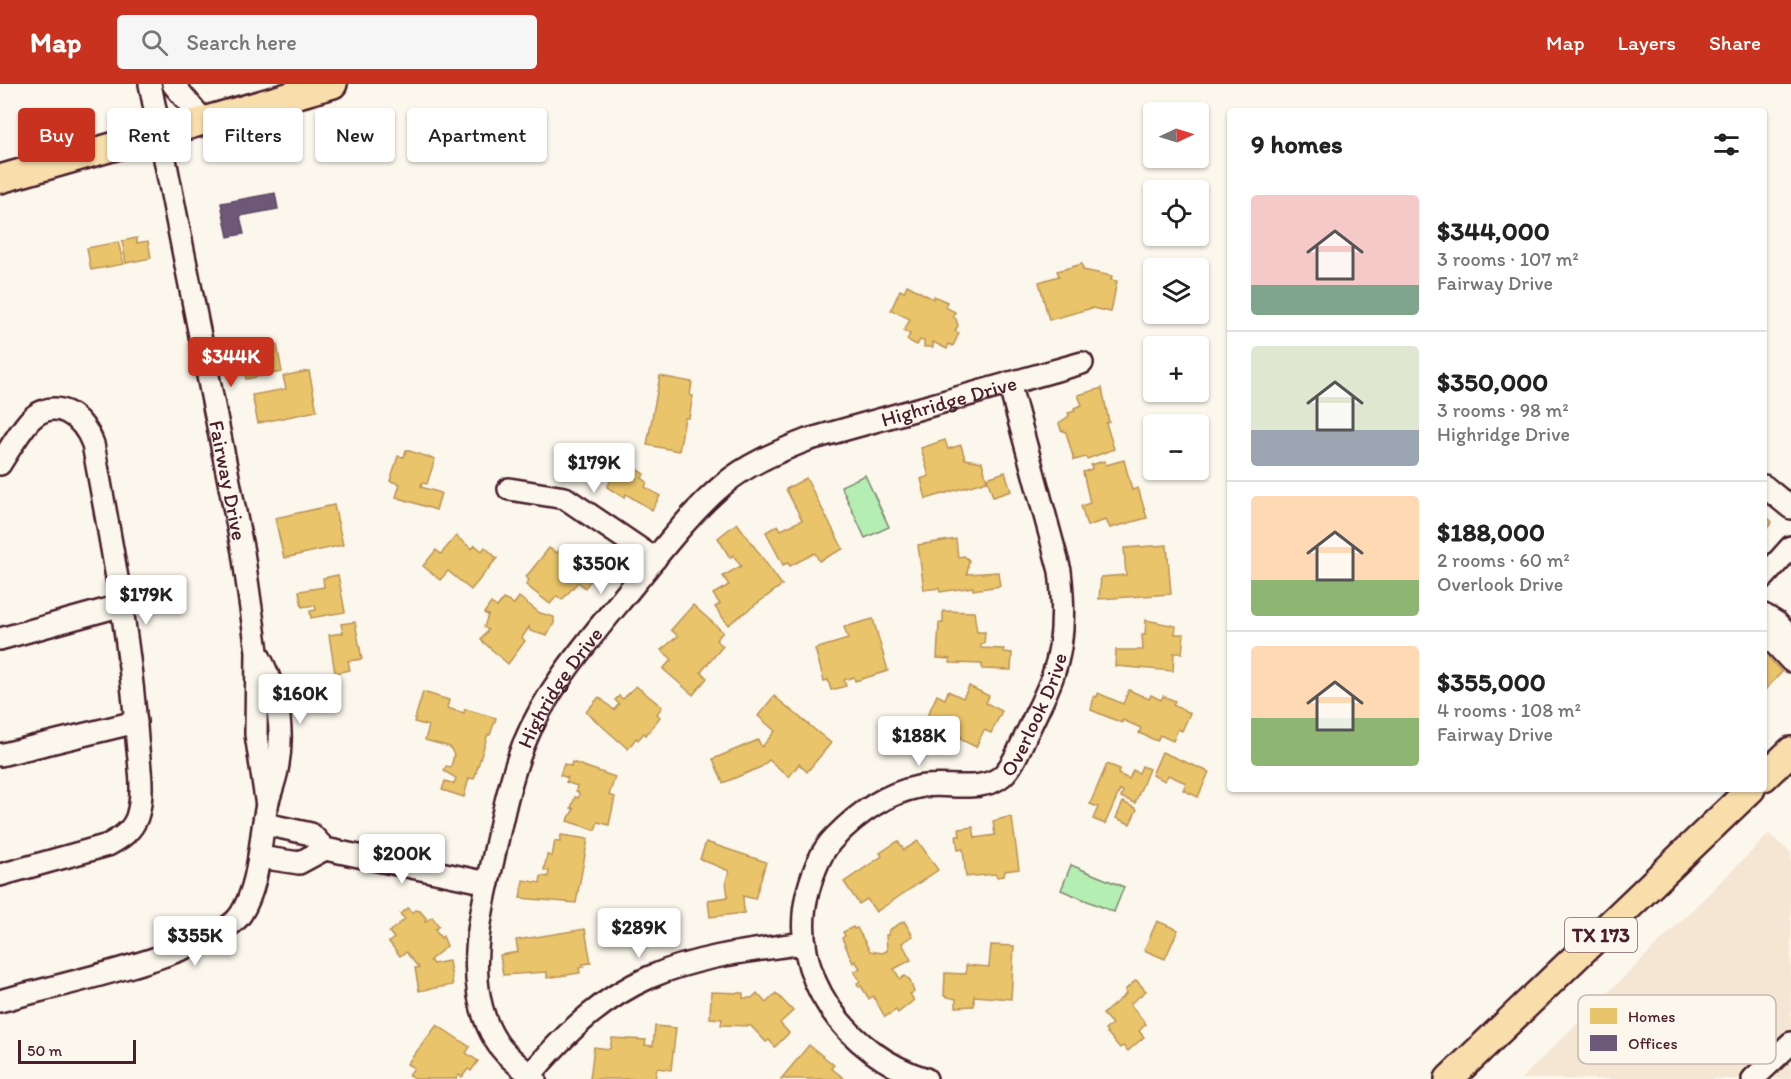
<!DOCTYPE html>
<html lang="en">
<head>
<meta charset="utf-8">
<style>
	body { margin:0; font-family:Itim,sans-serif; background:#f6f6f6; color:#222; height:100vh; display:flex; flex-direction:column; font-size:22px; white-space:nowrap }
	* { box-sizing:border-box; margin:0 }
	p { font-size:20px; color:#767676 }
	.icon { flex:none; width:33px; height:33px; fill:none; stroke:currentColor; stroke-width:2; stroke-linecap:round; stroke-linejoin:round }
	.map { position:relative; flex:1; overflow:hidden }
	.details { position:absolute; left:1227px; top:24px; width:540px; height:684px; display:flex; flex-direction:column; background:#fff; border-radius:6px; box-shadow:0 2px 4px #0004 }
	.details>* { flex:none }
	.top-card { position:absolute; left:18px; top:24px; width:570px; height:54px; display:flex; gap:12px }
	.needle { width:39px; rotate:86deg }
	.tools { position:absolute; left:1143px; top:18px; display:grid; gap:12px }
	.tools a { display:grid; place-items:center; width:66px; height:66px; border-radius:6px; background:#fff; box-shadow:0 2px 4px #0004; font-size:30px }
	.scale { position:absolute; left:18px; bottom:15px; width:118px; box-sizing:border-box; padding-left:6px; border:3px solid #4a1f2b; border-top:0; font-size:16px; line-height:21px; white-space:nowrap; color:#4a1f2b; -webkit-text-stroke:4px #fbf7ec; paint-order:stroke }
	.price { position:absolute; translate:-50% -51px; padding:0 14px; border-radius:6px; background:#fff; color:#222; font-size:20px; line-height:39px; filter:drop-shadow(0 2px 3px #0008) }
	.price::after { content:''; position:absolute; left:50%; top:36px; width:18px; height:14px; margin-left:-9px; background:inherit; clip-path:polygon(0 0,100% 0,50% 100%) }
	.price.current { background:#c8321e; color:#fff }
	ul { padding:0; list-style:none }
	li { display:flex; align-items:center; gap:18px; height:150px; padding:0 24px }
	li+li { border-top:2px solid #e0e0e0 }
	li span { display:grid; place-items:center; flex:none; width:168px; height:120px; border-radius:6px; color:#555 }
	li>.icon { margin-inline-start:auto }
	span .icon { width:72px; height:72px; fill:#fffc; stroke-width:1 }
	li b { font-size:26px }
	h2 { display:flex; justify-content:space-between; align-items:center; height:72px; padding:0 24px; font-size:26px }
	.chip { padding:0 21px; border-radius:6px; background:#fff; box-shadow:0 2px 4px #0004; font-size:21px; line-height:54px }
	.chip.current { background:#c8321e; color:#fff }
	header { display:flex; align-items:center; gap:36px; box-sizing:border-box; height:84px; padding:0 30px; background:#c8321e; color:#fff }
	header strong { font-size:28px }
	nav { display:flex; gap:33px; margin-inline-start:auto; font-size:21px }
	.search { width:420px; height:54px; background:#f6f6f6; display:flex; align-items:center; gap:15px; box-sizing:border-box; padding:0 21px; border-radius:6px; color:#767676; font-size:22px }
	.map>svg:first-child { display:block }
	.built { fill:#f4e6d2 }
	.green { fill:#b4eeb2; stroke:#7f866e; stroke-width:1.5 }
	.homes { fill:#e9c46a; stroke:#b99257; stroke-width:1.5 }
	.offices { fill:#6d597a; stroke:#624862; stroke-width:1.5 }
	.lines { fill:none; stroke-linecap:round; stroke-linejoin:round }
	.minor-casing { stroke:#4a1f2b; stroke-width:26 }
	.major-casing { stroke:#4a1f2b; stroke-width:32 }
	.minor { stroke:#fbf7ec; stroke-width:21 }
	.major { stroke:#f8deab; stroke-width:27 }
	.labels { text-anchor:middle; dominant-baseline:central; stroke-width:6; stroke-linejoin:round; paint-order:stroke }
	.shield { fill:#fbf7ec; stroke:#7f6065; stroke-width:1.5 }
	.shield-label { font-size:20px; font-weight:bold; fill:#4a1f2b }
	.street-label { font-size:21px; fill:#4a1f2b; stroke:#fbf7ec }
	.key { fill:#fbf7ec; stroke:#c6b6b2; stroke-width:1.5 }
	.key-label { font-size:16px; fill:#4a1f2b }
</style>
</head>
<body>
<header>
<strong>Map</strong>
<div class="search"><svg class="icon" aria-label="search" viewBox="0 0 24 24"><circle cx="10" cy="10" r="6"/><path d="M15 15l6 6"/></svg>Search here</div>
<nav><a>Map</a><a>Layers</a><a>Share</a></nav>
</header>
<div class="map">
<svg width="1791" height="995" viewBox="0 0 1791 995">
	<rect width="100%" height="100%" fill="#fbf7ec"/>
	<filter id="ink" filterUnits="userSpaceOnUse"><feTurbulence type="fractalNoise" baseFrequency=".0167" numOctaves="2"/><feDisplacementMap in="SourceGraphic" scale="12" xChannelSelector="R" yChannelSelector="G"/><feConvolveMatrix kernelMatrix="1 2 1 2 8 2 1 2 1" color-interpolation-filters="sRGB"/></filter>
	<g filter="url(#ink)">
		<!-- built -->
		<path class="built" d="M1769,750L1791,769V995H1521Z"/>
		<!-- green -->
		<g class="green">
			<path d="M865,391L889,443L865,454L841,402Z"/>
			<path d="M1071,781L1124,803L1114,828L1061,806Z"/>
		</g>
		<!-- homes -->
		<g class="homes">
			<path d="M137,154V159L148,157L151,174L126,179L122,157Z"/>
			<path d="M118,158L124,180L91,186L87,164Z"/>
			<path d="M1082,180L1083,186L1112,192L1111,196L1117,197L1111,228L1092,224L1049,236L1039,198L1059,192L1057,187Z"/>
			<path d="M907,201L933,215L934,212L947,218L945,223L955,228L953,233L956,235L958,242L955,247L959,249L953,262L949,260L947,265L933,258V263H924V257L920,256L917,261L907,256L910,250L904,247L910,235L891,226L900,206L904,208Z"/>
			<path d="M277,261L282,288L246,295L241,268Z"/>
			<path d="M309,287L317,327L258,339L252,311L286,305L283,292Z"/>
			<path d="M660,292L692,298L690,311L693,312L689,334H685L679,367L647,361Z"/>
			<path d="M1102,304L1109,338L1106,339L1114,365L1087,375L1086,373L1074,376L1066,348L1061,346L1059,339L1069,332L1068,329L1075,327L1074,324L1082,321L1078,311Z"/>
			<path d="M945,356L948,365L961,361L965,375L982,378L987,397L926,415L921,395L929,392L921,364Z"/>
			<path d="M406,366L435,375L427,400L422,399L421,403L441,409L436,426L396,413L400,400L390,397L398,372L404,373Z"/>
			<path d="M1124,376L1132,406L1138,404L1147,434L1110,444L1106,436L1087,442L1081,422L1090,419L1083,388L1092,385L1091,381L1104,377L1106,381Z"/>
			<path d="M623,377L644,390L642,394L647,398L645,403L660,412L652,426L626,410L624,414L607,403Z"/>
			<path d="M1005,388L1011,407L993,413L987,394Z"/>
			<path d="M806,394L843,465L819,477L815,469L790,482L788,479L783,481L766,448L778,441L781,446L802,436L786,405Z"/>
			<path d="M334,421L343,461L284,474L275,434Z"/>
			<path d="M1764,430L1772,438L1764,448Z"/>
			<path d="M737,439L782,501L728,541L715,523L720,520L713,510L729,501L723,492L741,482L733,471L730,474L718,454Z"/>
			<path d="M456,452L472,465L475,461L482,467L485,463L497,474L471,506L448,487L440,496L423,482L436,466L441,470Z"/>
			<path d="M956,455L958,473L964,472L969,476L967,490L998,488L1000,502L973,506V503L940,508L939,504L924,506L918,461Z"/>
			<path d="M1167,461L1171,510L1099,515L1101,493L1126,491L1124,464Z"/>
			<path d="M562,463L596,489L585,504L578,498L562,516L557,512L550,520L526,501L529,496L526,493L549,464L557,469Z"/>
			<path d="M338,491L345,528L311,534L310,527L316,526L315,521L302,523L299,507L324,503L323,494Z"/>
			<path d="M519,513L540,529L554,533V539L547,552L530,547L529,543L522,554L525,557L508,580L481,556L488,546L484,543L488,531L484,529L491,519L497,523L503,515L514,520Z"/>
			<path d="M693,521L723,548L716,556L723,562L701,588L707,594L693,611L663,585L672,575L661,566L678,552L671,546Z"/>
			<path d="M943,527L974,528L977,548H985L984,560H981V564L1004,565V568L1012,569L1011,586L982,585V580L950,579V575L937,574L939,539H943Z"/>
			<path d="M873,535L888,587L855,597L854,593L844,596L846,602L831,606L828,596L824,597L815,565L848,555L844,543Z"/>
			<path d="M1146,536L1176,542L1175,550H1184L1182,569H1174L1173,587L1115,582L1116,566H1143L1142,551H1145Z"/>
			<path d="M355,538L362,575L348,577L350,586L335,589L329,551L343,549L341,540Z"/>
			<path d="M1766,563L1773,570L1769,574L1782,588L1766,605Z"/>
			<path d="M636,602L662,623L657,630L660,633L646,651L644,649L638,656L636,654L628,665L586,628L599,613L614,626L619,620L615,616L619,612L623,615Z"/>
			<path d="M969,602L989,612L986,619L1002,627L991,649L984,646L976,663L960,655L961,652L954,649L957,642L947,637L941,650L923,641L937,611L945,615L948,607L963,614Z"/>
			<path d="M1129,606L1149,615L1151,611L1161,616L1163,612L1175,617L1173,621L1190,629L1182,647L1178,645L1173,657L1160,651L1157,657L1139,649L1141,644L1123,636L1122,639L1091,626L1094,612L1097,613L1098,609L1123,620Z"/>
			<path d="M423,608L449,616L447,624L464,629L465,625L496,634L490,651L488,650L474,695L469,694L464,713L442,706L445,697L454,700L456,694L444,687L446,682L451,683L454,671L450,663L425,656L429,642L414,638Z"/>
			<path d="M774,612L831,659L807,688L799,680L789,693L769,676L761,683L723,699L713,675L758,656L762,663L775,647L758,632Z"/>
			<path d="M1162,668L1209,688L1198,713L1183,706L1186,699L1168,691L1165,697L1152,691Z"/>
			<path d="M572,678L615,693L609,711L615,713L609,741L598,738L595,746L567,737L574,725L571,724L575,713L578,714L579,709L576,707L577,702L566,698L568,694L560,691L564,680L571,682Z"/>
			<path d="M1107,680L1120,685L1118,690L1129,695L1133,686L1139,689L1142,682L1149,685L1135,719L1121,713L1123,707L1120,706L1105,740L1093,735L1098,723L1090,720Z"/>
			<path d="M1123,718L1137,725L1130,740L1116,734Z"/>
			<path d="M1008,733L1012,734L1019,785L1005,787L1004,792L997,793L995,790L966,793L963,765L958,766L956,752H960L959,745L973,743L975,754L995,751L993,737Z"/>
			<path d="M561,751L588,755L576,819L520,814L523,796L540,799L541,792L548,793L549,787L544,786L547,771L552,772L555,757L560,758Z"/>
			<path d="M898,757L904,766L918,757L938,786L876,828L867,815L859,820L844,798L882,772L880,769Z"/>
			<path d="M706,758L766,778L755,815L743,812L744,829L710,833L708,816L728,813L726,797L729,787L700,775Z"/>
			<path d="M408,824L412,829L416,826L420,827L426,834L425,838L432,833L439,842L435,846L441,854L443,852L447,862L430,876L433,880L449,877L453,901L419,907L415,884H419L406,868L400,872L389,858L394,854L389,848L405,835L400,830Z"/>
			<path d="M904,837L913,852L902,859L911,876L894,885L900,895L905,892L910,896L914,908L910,910L914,916L898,929L896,926L885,933L873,912L869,915L861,902L859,903L857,899L860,897L854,888L860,884L855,877L853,879L842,854L845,852L843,848L853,843L854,845L857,844L870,867L882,869L887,867L886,851H888L889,846Z"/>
			<path d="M1157,837L1178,846L1165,875L1144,866Z"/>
			<path d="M585,845L591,879L583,880L584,883L579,884L580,889L547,894V888L503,891L500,871L518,868L516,856Z"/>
			<path d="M991,861L1014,862L1011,915L974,912V922L956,923V915L944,912L945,889L966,890V881L989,883Z"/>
			<path d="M1136,896L1146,907L1130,920L1146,940L1139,947L1144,953L1128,967L1123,962L1120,964L1105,946L1112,940L1103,930L1126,910L1125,906Z"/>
			<path d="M711,908L743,909V914H752L757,909L766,919L776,909L793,927L780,939L789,949L775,963L769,956L766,958L751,942L721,941L722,935L710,934Z"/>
			<path d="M437,941L470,963L466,969L478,977L471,987L468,985L462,993L459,991L456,995H415L409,991L414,984L407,980Z"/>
			<path d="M655,942L676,944L671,986L657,984L655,995H590L594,963L610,965L612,954L646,956L645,961L653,962Z"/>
			<path d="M809,961L834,981L831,984L845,995H781Z"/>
		</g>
		<!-- offices -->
		<path class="offices" d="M275,109L278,125L240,132L244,150L228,153L221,119Z"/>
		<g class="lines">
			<!-- minor casing -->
			<g class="minor-casing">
				<g id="minor">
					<path id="s1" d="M150,0L243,468L257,567L256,650L267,722"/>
					<path d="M173,0L203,36"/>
					<path d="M0,380C9,366 18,350 29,337C55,310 83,333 93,360C111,458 130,555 137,655C139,680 145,709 137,733C132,747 121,754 108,761L0,791"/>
					<path d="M1764,402L1791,424"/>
					<path d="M509,405L565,414L655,475"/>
					<path d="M1764,493L1791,463"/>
					<path d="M1764,531L1777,539L1791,554"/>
					<path d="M1764,548L1791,577"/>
					<path d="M0,555L123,521"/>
					<path d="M0,671L136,638"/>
					<path d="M265,740L311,750L325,765L488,799"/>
					<path d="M259,773L299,779L325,765"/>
					<path d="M0,917C49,903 217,868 241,830C261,798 259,756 267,721C270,709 275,697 277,686C285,645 278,608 259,572"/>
					<path d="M527,995C615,888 673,876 805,859"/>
					<path id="s2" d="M535,995C522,984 505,972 496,957C464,907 478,839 491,785C500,744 508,701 523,662C548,600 595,549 636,498C663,465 691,428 724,400C749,379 778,368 807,356L1082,279"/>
					<path id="s3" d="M926,995C848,971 786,891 808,807C813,789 820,768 834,754C857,730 884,710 918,703C943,697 981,710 1002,692C1015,680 1021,660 1029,645C1037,627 1047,609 1053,591C1065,558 1064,521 1060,487L1009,299"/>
					<path d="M1753,995L1791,959"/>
				</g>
			</g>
			<!-- major casing -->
			<g class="major-casing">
				<g id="major">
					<path d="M0,95L333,0"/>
					<path d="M1764,693L1791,667"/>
					<path d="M1449,995L1751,705"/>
				</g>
			</g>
			<!-- minor -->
			<use href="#minor" class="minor"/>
			<!-- major -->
			<use href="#major" class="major"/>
		</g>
	</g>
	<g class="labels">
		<!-- shield labels -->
		<rect class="shield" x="1565" y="834" width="72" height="34" rx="4.5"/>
		<g class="shield-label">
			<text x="1601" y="851">TX 173</text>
		</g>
		<!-- street labels -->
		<g class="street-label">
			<text stroke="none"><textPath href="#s2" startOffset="932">Highridge Drive</textPath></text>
			<text stroke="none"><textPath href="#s1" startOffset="404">Fairway Drive</textPath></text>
			<text stroke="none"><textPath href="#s2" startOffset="428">Highridge Drive</textPath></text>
			<text stroke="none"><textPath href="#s3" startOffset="560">Overlook Drive</textPath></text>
		</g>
	</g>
	<!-- legend -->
	<rect x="1578" y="911" width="198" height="69" rx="9" class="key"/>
	<rect x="1590" y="924" width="27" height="16" fill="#e9c46a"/>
	<rect x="1590" y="951" width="27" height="16" fill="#6d597a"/>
	<g class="key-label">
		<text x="1628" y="938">Homes</text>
		<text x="1628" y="965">Offices</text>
	</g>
</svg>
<div class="tools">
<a><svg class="needle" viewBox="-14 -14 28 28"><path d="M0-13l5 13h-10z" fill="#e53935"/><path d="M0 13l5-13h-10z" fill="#767676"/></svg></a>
<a><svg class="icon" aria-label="locate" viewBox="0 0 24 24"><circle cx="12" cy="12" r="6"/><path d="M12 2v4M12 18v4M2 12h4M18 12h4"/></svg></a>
<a><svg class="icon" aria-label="layers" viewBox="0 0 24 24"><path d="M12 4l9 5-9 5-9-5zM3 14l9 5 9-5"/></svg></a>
<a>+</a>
<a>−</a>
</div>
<div class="scale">50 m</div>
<b class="price current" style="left:231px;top:304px">$344K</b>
<b class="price" style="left:594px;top:410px">$179K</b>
<b class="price" style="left:601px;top:511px">$350K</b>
<b class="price" style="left:146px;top:542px">$179K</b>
<b class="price" style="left:300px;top:641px">$160K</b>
<b class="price" style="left:919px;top:683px">$188K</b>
<b class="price" style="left:402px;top:801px">$200K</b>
<b class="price" style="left:639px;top:875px">$289K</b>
<b class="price" style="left:195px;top:883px">$355K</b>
<div class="top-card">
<a class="chip current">Buy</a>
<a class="chip">Rent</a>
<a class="chip">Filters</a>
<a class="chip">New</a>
<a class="chip">Apartment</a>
</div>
<section class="details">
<h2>9 homes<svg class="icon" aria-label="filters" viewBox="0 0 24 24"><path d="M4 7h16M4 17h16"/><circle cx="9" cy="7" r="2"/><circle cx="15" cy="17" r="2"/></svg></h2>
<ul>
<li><span style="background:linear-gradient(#f6c9c9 75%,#7fa58c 0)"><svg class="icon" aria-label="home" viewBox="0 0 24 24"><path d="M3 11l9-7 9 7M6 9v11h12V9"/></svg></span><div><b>$344,000</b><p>3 rooms · 107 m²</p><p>Fairway Drive</p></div></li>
<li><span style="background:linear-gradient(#dfe7d0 70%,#9aa5b1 0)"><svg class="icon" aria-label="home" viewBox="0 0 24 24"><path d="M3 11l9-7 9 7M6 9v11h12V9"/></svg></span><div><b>$350,000</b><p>3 rooms · 98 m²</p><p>Highridge Drive</p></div></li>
<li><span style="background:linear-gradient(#ffd9b3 70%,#8fb573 0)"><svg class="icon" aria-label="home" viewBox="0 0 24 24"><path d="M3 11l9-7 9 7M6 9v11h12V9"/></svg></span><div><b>$188,000</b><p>2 rooms · 60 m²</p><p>Overlook Drive</p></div></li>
<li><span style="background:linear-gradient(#ffd9b3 60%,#8fb573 0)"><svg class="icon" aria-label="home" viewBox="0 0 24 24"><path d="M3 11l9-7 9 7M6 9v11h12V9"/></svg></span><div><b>$355,000</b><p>4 rooms · 108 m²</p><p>Fairway Drive</p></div></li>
</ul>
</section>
</div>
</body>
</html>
